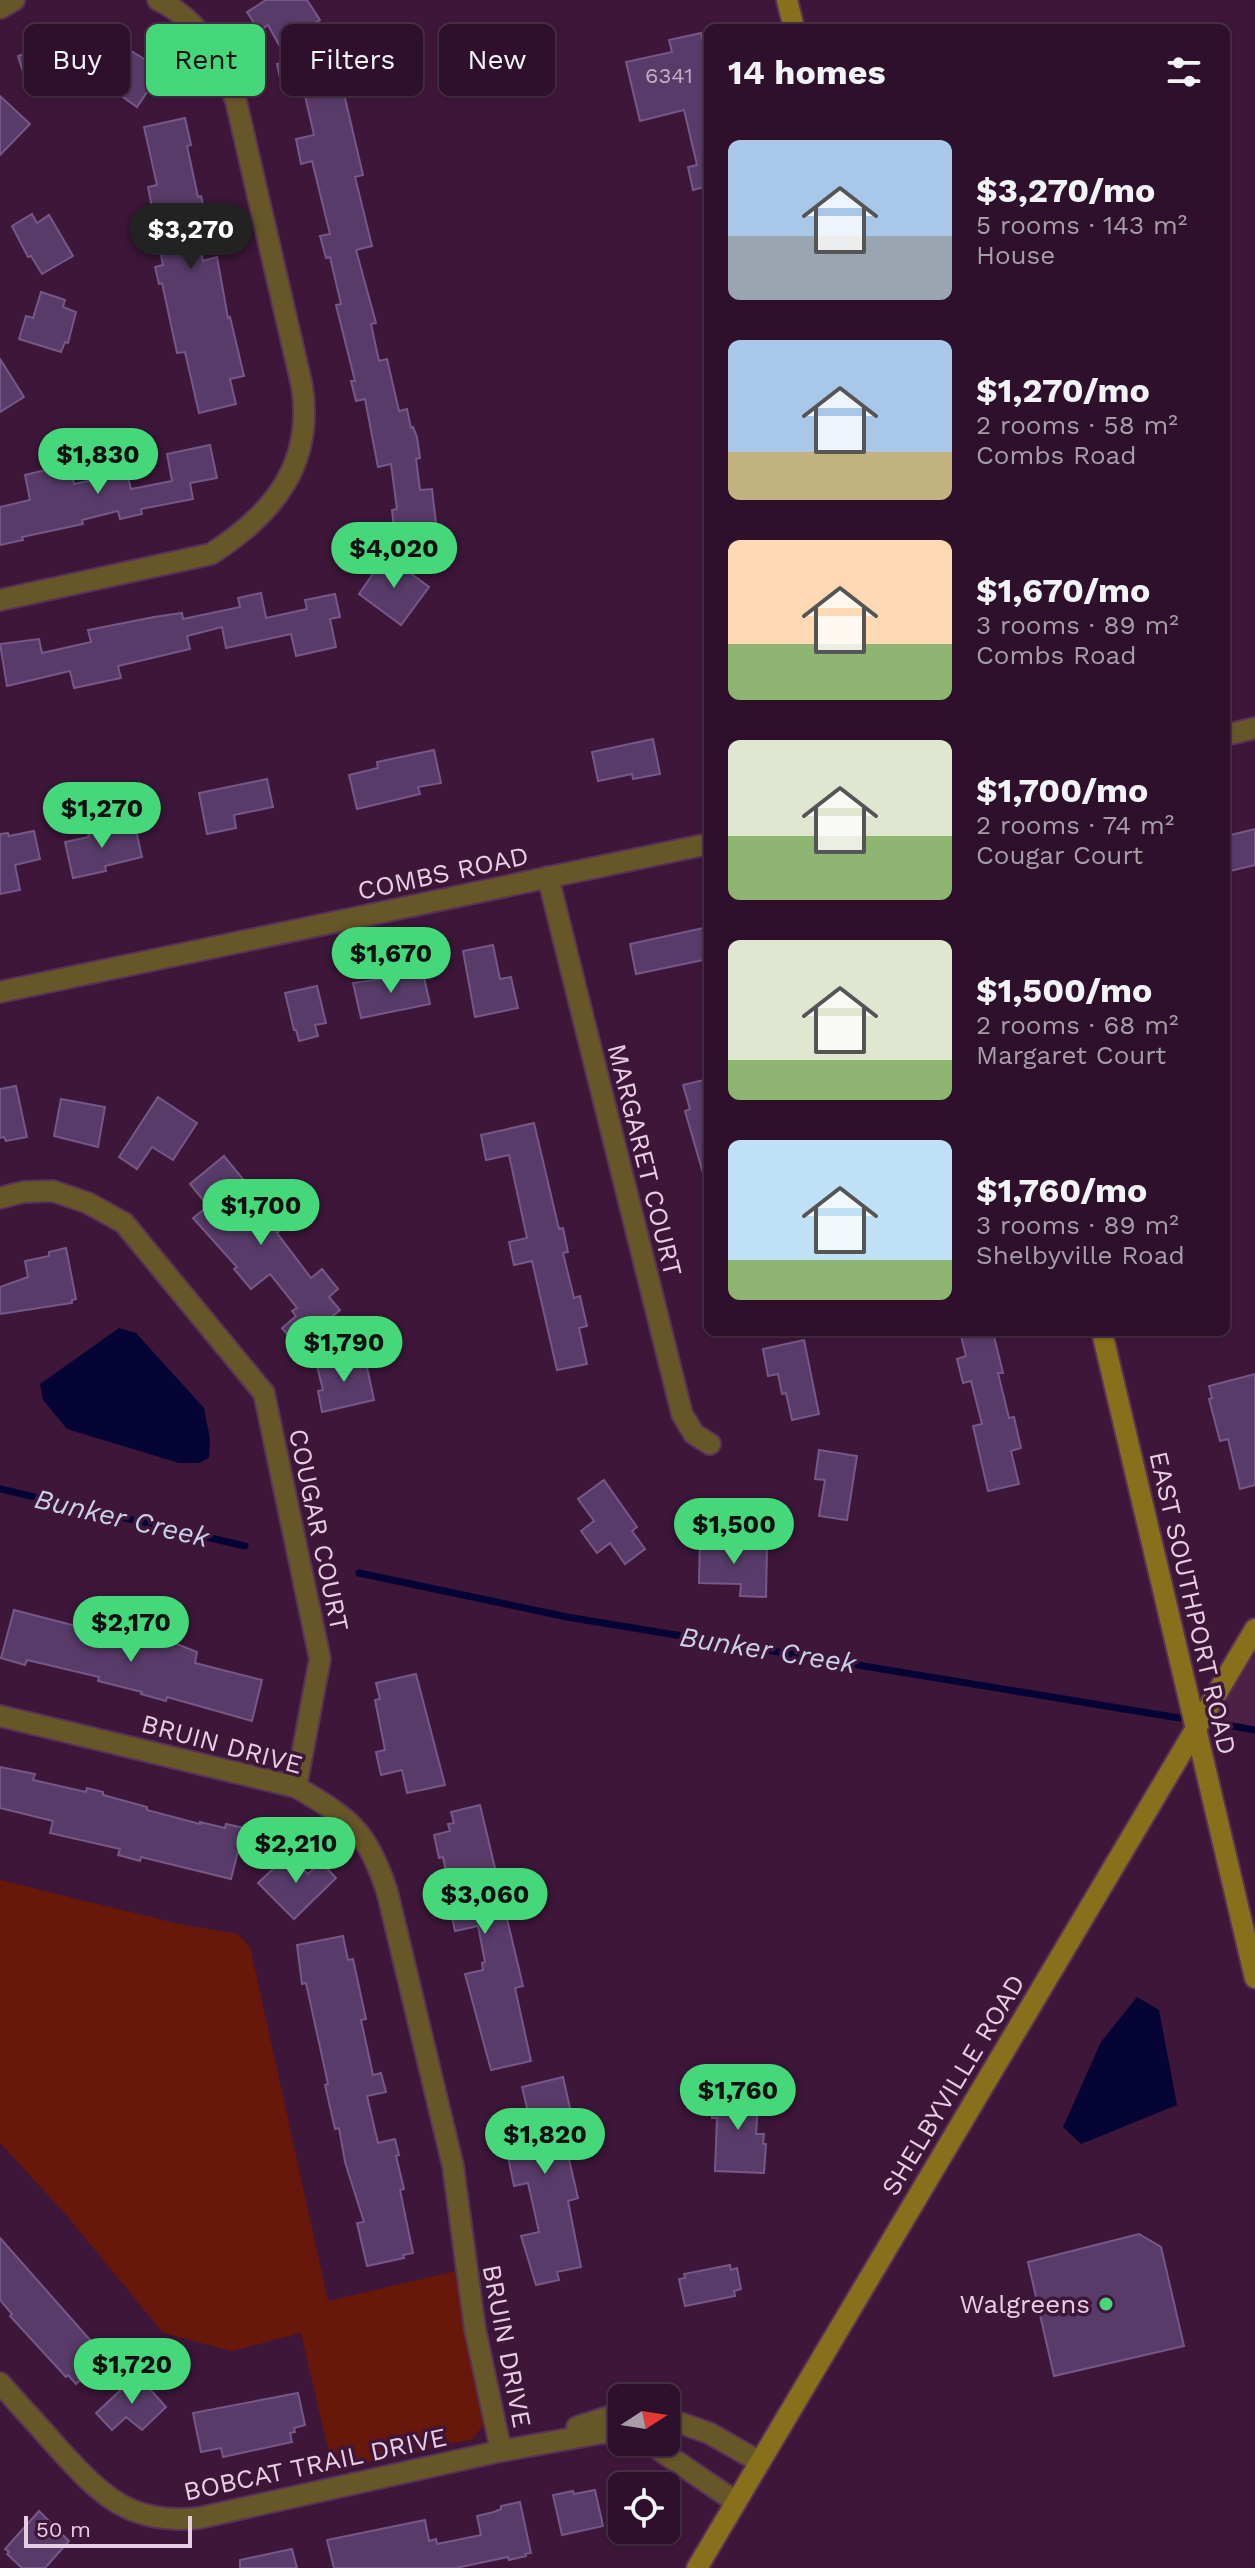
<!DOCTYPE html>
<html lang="en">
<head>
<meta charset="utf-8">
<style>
	body { margin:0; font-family:"Work Sans",sans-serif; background:#3a1e38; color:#f1f3f6; height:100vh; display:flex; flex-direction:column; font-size:30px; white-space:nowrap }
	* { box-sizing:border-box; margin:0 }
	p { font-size:26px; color:#a79da9 }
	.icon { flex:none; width:44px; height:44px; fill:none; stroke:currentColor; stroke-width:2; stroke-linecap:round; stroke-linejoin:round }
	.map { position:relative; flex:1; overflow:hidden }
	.panel { position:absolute; left:704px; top:24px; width:526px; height:1312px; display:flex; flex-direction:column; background:#2e102c; border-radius:12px; box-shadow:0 2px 6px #0004,0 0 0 2px #493048 }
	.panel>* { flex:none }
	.guide { position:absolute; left:24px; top:24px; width:560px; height:72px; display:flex; gap:16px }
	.needle { width:52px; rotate:78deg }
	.tools { position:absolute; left:608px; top:2384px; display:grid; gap:16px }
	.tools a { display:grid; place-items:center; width:72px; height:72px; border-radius:12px; background:#2e102c; box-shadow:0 2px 6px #0004,0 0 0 2px #493048; font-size:40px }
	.scale { position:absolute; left:24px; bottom:20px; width:168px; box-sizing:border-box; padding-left:8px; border:4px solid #e8cee3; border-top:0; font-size:22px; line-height:28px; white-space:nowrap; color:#e8cee3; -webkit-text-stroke:6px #3e163a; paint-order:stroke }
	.price { position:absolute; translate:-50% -68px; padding:0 18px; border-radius:28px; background:#45d77a; color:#111; font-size:26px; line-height:52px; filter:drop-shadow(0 2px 4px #0008) }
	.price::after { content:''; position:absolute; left:50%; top:48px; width:24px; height:18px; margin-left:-12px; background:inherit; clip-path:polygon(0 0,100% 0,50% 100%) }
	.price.active { background:#222; color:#fff }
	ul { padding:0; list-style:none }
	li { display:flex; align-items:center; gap:24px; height:200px; padding:0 24px }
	li span { display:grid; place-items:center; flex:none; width:224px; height:160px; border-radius:12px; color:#555 }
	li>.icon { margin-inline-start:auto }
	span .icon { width:96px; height:96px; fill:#fffc; stroke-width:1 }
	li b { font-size:34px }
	h2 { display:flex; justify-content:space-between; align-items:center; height:96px; padding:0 24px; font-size:34px }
	.pill { padding:0 28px; border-radius:12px; background:#2e102c; box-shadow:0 2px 6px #0004,0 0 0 2px #493048; font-size:28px; line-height:72px }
	.pill.active { background:#45d77a; color:#111 }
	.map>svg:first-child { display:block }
	.built { fill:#4d2048 }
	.green { fill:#68170b }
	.water { fill:#050434 }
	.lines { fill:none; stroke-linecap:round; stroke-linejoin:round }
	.stream { stroke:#050434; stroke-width:7 }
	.building { fill:#583b69; stroke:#755888; stroke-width:2 }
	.minor-casing { stroke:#593355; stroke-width:24 }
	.tertiary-casing { stroke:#593355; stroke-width:24 }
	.secondary-casing { stroke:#593355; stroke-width:24 }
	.minor { stroke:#665628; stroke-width:20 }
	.tertiary { stroke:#665628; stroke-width:20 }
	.secondary { stroke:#886f1c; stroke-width:20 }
	.poi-dot { fill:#45d77a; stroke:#3e163a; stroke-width:3 }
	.labels { text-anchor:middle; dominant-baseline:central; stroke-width:7; stroke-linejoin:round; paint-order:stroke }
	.number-label { font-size:22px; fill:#c4a9c4 }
	.street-label { font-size:26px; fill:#e8cee3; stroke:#3e163a }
	.poi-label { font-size:26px; fill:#e8cee3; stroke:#3e163a; text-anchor:end }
	.water-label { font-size:28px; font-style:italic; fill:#c8d0e9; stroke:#3e163a }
</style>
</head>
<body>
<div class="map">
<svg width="1255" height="2568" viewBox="0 0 1255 2568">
	<rect width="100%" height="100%" fill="#3e163a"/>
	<!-- built -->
	<path class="built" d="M1255,1629V1729L1201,1720Z"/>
	<!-- green -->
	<path class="green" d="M0,1880L179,1924L238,1934L250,1947L328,2301L456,2271L483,2425L473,2439L333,2470L301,2333L232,2351L163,2333L68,2217L0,2143Z"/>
	<!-- water -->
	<g class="water">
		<path d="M119,1328L136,1333L204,1408L210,1439L209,1458L199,1463H179L67,1429L43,1400L40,1384Z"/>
		<path d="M1137,1997L1159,2010L1177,2105L1081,2144L1063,2127L1101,2042Z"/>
	</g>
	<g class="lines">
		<!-- stream -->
		<g class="stream">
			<path d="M0,1489L245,1546"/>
			<path d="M359,1573L567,1617L1179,1718"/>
			<path d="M1221,1724L1255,1730"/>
		</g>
	</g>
	<!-- building -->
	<g class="building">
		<path d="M266,0H307L320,20L279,45L268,25L259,31L247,12Z"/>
		<path d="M701,33L708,63V186L693,190L688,167L697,165L684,110L640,121L626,62L672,52L669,40Z"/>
		<path d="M52,43L54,47L68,43L79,75L29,91L18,56Z"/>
		<path d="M115,48L124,54L128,49L162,70L137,107L95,77Z"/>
		<path d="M334,51L363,175L355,177L372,246L356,250L376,323L371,324L379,361L387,359L399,411L407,409L411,428L413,427L417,437L420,458L416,459L420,490L432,489L437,532L395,538L392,510L397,509L391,464L378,467L365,399L356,401L351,381H355L336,305L341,304L330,257L326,258L320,236L330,234L312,161L301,164L296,139L314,135L303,87L297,88L296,83L282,87L277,64Z"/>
		<path d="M0,96L30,124L0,155Z"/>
		<path d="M185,118L191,145L187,146L198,197L201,196L206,217L194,220L203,261L217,257L228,318L230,317L244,376L230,379L236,404L199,413L185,352L177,353L162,283L159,284L155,267L163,265L148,187L157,185L144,127Z"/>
		<path d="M32,214L37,223L49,215L73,256L42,274L31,256L28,257L12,226Z"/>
		<path d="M41,292L65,300L63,307L76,312L68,343L65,342L61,352L19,339L26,316L33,318Z"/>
		<path d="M0,359L24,397L0,412Z"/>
		<path d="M210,445L217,478L190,483L193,499L141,509L142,514L120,519L118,511L82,520L83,524L22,537L23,540L0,545V507L30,500L25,475L70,464L74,484L127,473L131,489L172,481L167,454Z"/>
		<path d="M386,555L429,587L401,625L359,594Z"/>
		<path d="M261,593L266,618L307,609L305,600L335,594L340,617L330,619L336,647L296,656L291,634L226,648L222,627L187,636L190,649L118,666L121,678L74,688L70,671L7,686L0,644L39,639L42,653L91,642L88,630L154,617L182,613L183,619L240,607L238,598Z"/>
		<path d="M653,739L660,774L633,779L632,774L598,781L592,752Z"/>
		<path d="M434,750L441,783L418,787L420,794L357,809L349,775L378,768L377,762Z"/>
		<path d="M267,779L273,807L234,815L236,828L207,834L199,793Z"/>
		<path d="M109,824L110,832L135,826L142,857L105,866L106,871L73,878L65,842L89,837L87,829Z"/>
		<path d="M1255,829V865L1226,872V836Z"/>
		<path d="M34,831L40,859L15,865L20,890L0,894V834L8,833L9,836Z"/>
		<path d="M708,927V959L636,974L630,944Z"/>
		<path d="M493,945L500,979L511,977L518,1008L475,1017L463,951Z"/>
		<path d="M423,973L430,1004L361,1018L353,983Z"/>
		<path d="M317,986L326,1023L315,1025L318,1036L299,1041L296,1030H294L285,993Z"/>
		<path d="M708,1079V1172L703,1173L685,1111L690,1109L683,1085Z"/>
		<path d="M16,1086L27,1137L6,1141L4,1137L0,1138V1089Z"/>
		<path d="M158,1097L197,1123L173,1160L152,1147L137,1169L119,1157Z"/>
		<path d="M61,1099L105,1107L98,1147L54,1136Z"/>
		<path d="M534,1123L559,1229L563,1228L568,1252L563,1253L574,1298L580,1296L587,1326L579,1328L587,1364L557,1370L532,1261L514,1265L509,1242L527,1238L509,1155L486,1160L481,1135Z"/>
		<path d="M224,1156L270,1212L273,1210L286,1226L277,1233L311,1278L322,1269L338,1289L329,1297L340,1310L296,1345L282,1328L296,1316L292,1311L297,1308L270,1274L251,1289L234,1269L237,1267L193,1218L208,1206L190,1184Z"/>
		<path d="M66,1248L76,1299L72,1300V1303L0,1314V1287L28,1277L25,1261L49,1256V1252Z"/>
		<path d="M960,1332H993L1003,1373H998L1009,1418L1014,1417L1021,1448L1011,1451L1019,1484L988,1491L973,1426L982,1424L971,1381L963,1383L957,1359L966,1356Z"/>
		<path d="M804,1340L819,1414L792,1420L786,1393L782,1394L778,1374L768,1376L763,1349Z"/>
		<path d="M339,1357L341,1364L365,1358L374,1400L322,1412L318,1391L323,1390L316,1362Z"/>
		<path d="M1255,1374V1485L1240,1489L1228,1439L1220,1441L1209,1399L1212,1398L1209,1386Z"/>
		<path d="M819,1450L857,1456L847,1520L819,1516L825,1480L815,1479Z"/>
		<path d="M604,1480L637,1527L632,1531L645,1549L625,1564L610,1543L597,1553L581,1531L594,1521L578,1499Z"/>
		<path d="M700,1539H724V1543H742V1548H767L766,1597L740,1596L741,1584L699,1583Z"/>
		<path d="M14,1610L88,1629L112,1633L113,1631L177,1644L197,1652L195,1663L262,1680L252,1721L167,1697L166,1701L141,1694L142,1692L98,1681L99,1677L27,1660L25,1665L1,1658Z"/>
		<path d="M416,1674L445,1785L407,1793L402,1770L381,1775L376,1752L385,1750L375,1700L380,1699L376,1683Z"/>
		<path d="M0,1767L35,1774L33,1780L86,1792L87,1788L103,1792V1795L147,1807V1810L200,1824V1822L225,1828L226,1824L244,1828L231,1879L141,1857L140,1861L118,1855L120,1849L50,1833L53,1821L0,1808Z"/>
		<path d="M480,1805L523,1986L515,1988L531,2061L491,2070L465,1974L483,1970L482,1963L485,1962L478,1926L455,1931L451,1913L454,1912L443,1857L439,1858L434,1835L450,1831L448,1824L454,1823L451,1812Z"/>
		<path d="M289,1854L308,1874L321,1862L336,1878L294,1919L258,1883Z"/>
		<path d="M343,1936L348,1960L353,1959L366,2019L361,2020L373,2075L381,2073L386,2092L367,2096L378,2143L395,2139L399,2155L396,2156L404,2189L400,2190L413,2253L403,2255L404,2258L367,2266L357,2223L364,2222L345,2162L339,2128L335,2129L325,2085L328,2084L306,1983L302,1984L297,1945Z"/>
		<path d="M563,2077L574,2126L562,2129L578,2198L568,2201L581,2267L557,2272L559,2280L536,2285L521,2236L539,2232L528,2183L514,2186L500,2118L528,2112L522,2087Z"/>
		<path d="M713,2089L759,2091L756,2134H764L763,2144H766L764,2173L715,2171L717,2118H712Z"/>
		<path d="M1139,2234L1161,2247L1184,2346L1054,2376L1028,2262Z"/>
		<path d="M0,2238L106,2358L76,2384L68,2375L66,2377L10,2316L12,2314L0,2300Z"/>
		<path d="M730,2265L731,2270L737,2268L741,2289L734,2291L735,2296L685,2306L679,2279L685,2278L684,2274Z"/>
		<path d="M137,2375L166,2407L142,2430L126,2417L112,2430L96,2413Z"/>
		<path d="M298,2393L305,2425L294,2428L295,2432L290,2433L292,2442L223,2457L221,2448L201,2452L193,2413Z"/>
		<path d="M595,2490L603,2526L562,2535L553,2495L573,2491L574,2494Z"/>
		<path d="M520,2502L531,2553L525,2554L526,2556L509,2560L508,2557L456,2568H334L327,2540L425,2520L429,2541L436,2539L437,2544L481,2535L477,2516L494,2512L501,2509V2506Z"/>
		<path d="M39,2511L69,2541L45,2568H22L7,2554L9,2552L5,2549Z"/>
		<path d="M292,2549L297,2568H240V2560Z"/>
	</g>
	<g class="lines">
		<!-- minor casing -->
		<g class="minor-casing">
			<g id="minor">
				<path d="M0,8L14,0"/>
				<path d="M0,600L211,554C273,514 314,465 302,386L236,101C220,59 200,20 158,0"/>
				<path d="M548,877L682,1414L694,1434L710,1444"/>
				<path d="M0,1198L23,1192L53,1191L88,1203L124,1223L264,1393L320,1659L296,1787"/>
				<path d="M0,1716L296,1787C351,1819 366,1830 387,1891L453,2166L475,2329L501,2451"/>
				<path d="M0,2383C19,2405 39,2426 58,2448C101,2495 129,2525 199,2518L501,2451L601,2433L622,2434"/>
				<path d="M666,2418L709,2433L760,2462"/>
				<path d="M577,2427L611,2416L622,2415"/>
				<path d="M648,2442L736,2502"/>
			</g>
		</g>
		<!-- tertiary casing -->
		<g class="tertiary-casing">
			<g id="tertiary">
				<path d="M1226,735L1255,728"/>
				<path d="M0,992L708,844"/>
			</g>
		</g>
		<!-- secondary casing -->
		<g class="secondary-casing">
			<g id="secondary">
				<path d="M787,0L794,28"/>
				<path d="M1102,1332L1255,1978"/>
				<path d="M697,2568L1255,1629"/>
			</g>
		</g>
		<!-- minor -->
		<use href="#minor" class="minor"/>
		<!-- tertiary -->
		<use href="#tertiary" class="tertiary"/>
		<!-- secondary -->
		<use href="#secondary" class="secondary"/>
	</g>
	<!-- markers -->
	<circle class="poi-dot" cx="1106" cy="2304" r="8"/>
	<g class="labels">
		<!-- number labels -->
		<g class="number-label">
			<text x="669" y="75">6341</text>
		</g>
		<!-- street labels -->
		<g class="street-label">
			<text transform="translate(443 873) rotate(-12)">COMBS ROAD</text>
			<text transform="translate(645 1160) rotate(76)">MARGARET COURT</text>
			<text transform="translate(319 1530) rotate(78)">COUGAR COURT</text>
			<text transform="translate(1193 1603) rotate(77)">EAST SOUTHPORT ROAD</text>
			<text transform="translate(222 1744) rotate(15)">BRUIN DRIVE</text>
			<text transform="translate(953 2085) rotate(-59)">SHELBYVILLE ROAD</text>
			<text transform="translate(507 2346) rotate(79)">BRUIN DRIVE</text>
			<text transform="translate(315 2464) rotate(-12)">BOBCAT TRAIL DRIVE</text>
		</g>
		<!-- poi labels -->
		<g class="poi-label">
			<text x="1090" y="2304">Walgreens</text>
		</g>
		<!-- water labels -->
		<g class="water-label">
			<text transform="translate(122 1518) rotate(13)">Bunker Creek</text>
			<text transform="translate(768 1650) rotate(9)">Bunker Creek</text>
		</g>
	</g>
</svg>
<div class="tools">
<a><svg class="needle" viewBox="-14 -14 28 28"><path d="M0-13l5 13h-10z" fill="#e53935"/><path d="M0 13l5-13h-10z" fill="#a79da9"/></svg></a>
<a><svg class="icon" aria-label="locate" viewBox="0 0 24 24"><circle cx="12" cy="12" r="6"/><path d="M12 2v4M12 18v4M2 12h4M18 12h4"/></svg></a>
</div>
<div class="scale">50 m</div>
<b class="price active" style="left:191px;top:271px">$3,270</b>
<b class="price" style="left:98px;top:496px">$1,830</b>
<b class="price" style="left:394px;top:590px">$4,020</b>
<b class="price" style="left:102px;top:850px">$1,270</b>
<b class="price" style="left:391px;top:995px">$1,670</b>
<b class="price" style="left:261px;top:1247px">$1,700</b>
<b class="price" style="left:344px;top:1384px">$1,790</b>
<b class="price" style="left:734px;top:1566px">$1,500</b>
<b class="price" style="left:131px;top:1664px">$2,170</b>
<b class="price" style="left:296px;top:1885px">$2,210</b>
<b class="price" style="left:485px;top:1936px">$3,060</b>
<b class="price" style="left:738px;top:2132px">$1,760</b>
<b class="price" style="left:545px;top:2176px">$1,820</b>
<b class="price" style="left:132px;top:2406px">$1,720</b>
<div class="guide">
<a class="pill">Buy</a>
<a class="pill active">Rent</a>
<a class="pill">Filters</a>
<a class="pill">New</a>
</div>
<section class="panel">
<h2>14 homes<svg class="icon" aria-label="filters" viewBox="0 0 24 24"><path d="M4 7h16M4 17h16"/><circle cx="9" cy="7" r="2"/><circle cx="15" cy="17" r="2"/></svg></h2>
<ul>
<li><span style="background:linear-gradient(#a9c7e8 60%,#9aa5b1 0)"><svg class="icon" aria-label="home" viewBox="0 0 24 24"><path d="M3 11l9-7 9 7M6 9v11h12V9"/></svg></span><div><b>$3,270/mo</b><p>5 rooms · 143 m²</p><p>House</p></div></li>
<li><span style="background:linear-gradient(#a9c7e8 70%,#c2b280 0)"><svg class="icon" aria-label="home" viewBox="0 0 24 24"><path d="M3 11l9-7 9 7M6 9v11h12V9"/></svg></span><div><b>$1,270/mo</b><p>2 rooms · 58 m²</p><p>Combs Road</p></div></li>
<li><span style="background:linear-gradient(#ffd9b3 65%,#8fb573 0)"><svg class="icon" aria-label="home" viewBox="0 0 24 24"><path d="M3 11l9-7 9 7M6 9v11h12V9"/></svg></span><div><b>$1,670/mo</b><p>3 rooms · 89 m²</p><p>Combs Road</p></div></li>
<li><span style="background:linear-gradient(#dfe7d0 60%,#8fb573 0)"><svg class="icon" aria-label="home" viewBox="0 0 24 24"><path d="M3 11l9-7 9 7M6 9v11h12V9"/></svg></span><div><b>$1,700/mo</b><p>2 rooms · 74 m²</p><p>Cougar Court</p></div></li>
<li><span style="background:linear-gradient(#dfe7d0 75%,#8fb573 0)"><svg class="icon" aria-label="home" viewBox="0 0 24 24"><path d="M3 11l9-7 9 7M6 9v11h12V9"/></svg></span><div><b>$1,500/mo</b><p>2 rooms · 68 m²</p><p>Margaret Court</p></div></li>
<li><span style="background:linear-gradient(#bfe0f5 75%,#8fb573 0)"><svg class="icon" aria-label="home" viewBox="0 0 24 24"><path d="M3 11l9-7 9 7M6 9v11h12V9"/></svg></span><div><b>$1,760/mo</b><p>3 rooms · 89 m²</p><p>Shelbyville Road</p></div></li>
</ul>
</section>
</div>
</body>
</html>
